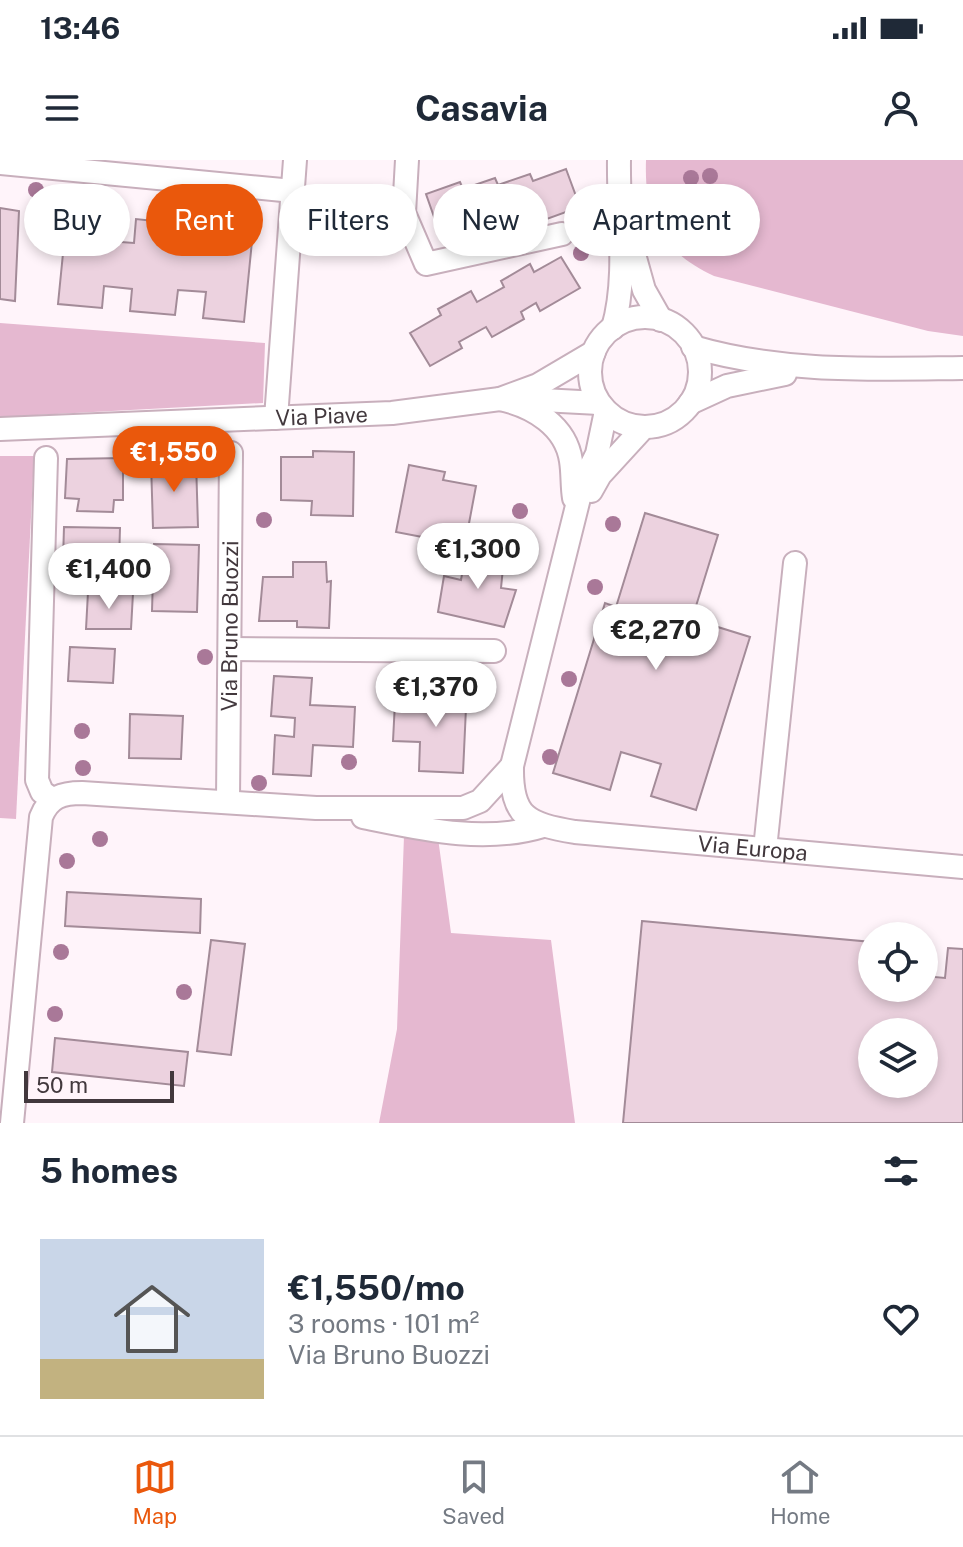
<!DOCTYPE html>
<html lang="en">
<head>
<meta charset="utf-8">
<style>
	body { margin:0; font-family:"Public Sans",sans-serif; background:#f2f2f3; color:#1f2937; height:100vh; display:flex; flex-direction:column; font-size:30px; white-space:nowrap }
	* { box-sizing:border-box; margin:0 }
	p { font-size:26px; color:#747a83 }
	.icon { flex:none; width:44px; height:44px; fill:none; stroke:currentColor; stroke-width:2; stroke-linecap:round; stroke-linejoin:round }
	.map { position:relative; height:963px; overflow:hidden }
	.side { display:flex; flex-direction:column; background:#fff; flex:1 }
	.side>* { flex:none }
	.top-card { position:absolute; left:24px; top:24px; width:916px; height:72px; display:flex; gap:16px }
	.controls { position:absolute; left:858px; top:762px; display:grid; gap:16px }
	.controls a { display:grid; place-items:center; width:80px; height:80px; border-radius:50%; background:#fff; box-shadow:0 4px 12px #0003; font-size:40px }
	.scale { position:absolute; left:24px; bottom:20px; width:150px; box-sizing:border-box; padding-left:8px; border:4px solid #42383d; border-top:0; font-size:22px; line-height:28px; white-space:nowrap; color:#42383d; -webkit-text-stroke:6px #fff4fa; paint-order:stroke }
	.price { position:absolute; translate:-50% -68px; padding:0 18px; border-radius:28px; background:#fff; color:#222; font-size:26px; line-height:52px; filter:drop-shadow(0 2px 4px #0008) }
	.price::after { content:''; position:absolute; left:50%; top:48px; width:24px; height:18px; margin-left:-12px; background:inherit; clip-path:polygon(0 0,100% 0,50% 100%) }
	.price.current { background:#ea580c; color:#fff }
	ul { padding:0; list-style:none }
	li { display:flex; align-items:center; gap:24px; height:200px; padding:0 40px }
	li+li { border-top:2px solid #e0e1e3 }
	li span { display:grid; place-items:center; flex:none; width:224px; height:160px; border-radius:0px; color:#555 }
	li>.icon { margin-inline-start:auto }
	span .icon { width:96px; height:96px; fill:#fffc; stroke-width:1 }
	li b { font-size:34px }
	h2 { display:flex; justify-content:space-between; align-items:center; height:96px; padding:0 40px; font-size:34px }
	.pill { padding:0 28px; border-radius:36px; background:#fff; box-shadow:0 4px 12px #0003; font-size:28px; line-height:72px }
	.pill.current { background:#ea580c; color:#fff }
	.status { display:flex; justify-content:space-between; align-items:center; height:56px; padding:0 40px; background:#fff; direction:ltr }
	.status svg { height:22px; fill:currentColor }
	header { display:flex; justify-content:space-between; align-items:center; height:104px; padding:0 40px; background:#fff; font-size:36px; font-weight:700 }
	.tabs { display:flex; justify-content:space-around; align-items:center; height:112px; border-top:2px solid #e0e1e3; background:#fff; font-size:22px; color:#747a83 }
	.tabs a { display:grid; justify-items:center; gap:4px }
	.tabs .current { color:#ea580c }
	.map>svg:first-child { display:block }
	.green { fill:#e5b8d0 }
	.building { fill:#ecd2df; stroke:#a38b98; stroke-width:2; fill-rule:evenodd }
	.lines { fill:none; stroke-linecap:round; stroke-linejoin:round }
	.street-casing { stroke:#c8afbc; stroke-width:26 }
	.street { stroke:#fff; stroke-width:22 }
	.tree { fill:#a97898 }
	.labels { text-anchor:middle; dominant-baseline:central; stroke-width:8; stroke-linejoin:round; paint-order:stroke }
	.street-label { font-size:22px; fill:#42383d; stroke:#fff4fa }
</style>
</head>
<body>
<div class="status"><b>13:46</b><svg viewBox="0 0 49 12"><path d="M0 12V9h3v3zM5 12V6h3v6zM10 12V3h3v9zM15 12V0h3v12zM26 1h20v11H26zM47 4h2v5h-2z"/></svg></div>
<header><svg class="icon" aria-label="menu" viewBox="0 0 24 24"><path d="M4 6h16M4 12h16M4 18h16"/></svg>Casavia<svg class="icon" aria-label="person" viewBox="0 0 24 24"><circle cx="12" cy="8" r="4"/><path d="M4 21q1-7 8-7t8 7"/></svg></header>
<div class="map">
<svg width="963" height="963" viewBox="0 0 963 963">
	<rect width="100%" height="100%" fill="#fff4fa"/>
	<!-- green -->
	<g class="green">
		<path d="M646,0H963V176L928,171L714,116C661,91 644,58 646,0Z"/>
		<path d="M0,163L265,183L263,243L0,257Z"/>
		<path d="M0,296H34L16,659L0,658Z"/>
		<path d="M404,676L438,678L451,773L551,780L575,963H379L397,869Z"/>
	</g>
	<!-- building -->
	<g class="building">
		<path d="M566,9L580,47L544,60L542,53L509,65L506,56L474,67L471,60L439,71L426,34L460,22L463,29L495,18L498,25L530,14L533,21Z"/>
		<path d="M319,31L358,35L355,62L316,58Z"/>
		<path d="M0,48L19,51L15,141L0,139Z"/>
		<path d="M67,53L110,57L107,81L134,83L136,59L182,64L180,86L207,88L210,66L253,71L244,162L203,158L206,132L178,130L175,155L130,151L132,129L104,126L102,148L58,144Z"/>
		<path d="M561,97L580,128L540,151L536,143L521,152L524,159L492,177L486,167L459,182L462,188L430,206L410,173L441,155L438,149L471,131L477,142L504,127L501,121L530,104L534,112Z"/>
		<path d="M313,291L354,292L353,356L311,355L312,341L281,340V297H313Z"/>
		<path d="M123,298V340H114L113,352L77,351L79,339L65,338L67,299Z"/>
		<path d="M196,301L198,367L153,368L151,302Z"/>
		<path d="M409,305L445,312L443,320L476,326L467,374L440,368L438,380L396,372Z"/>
		<path d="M645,353L718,375L692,459L750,477L696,650L651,636L661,604L621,592L610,630L553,613L605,443L616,447Z"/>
		<path d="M64,367L120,368L119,401L63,400Z"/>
		<path d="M154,384L199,385L197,452L152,451Z"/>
		<path d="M466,391L504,398L501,428L516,430L504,467L438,452L444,416L461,420Z"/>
		<path d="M293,402H326L327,422L331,421L329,468L297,467V461H259L263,417H293Z"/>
		<path d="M88,432L133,433L131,469H86Z"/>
		<path d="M70,487L115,489L113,523L68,521Z"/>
		<path d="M274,516L312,518L310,545L355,547L353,587L313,585L311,616L273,614L275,575L294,577L295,558L271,556Z"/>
		<path d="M434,524L467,526L463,613L419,611L420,582L393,581L395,542L433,544Z"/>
		<path d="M130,554L183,556L181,599L129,598Z"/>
		<path d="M67,732L201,739L200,773L65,766Z"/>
		<path d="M642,761L872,782V828H924V816L945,818L948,788L963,789V963H623ZM872,872H924V924H872Z"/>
		<path d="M211,780L245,784L231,895L197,891Z"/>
		<path d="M55,878L188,892L184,926L52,912Z"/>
	</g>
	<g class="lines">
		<!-- street casing -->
		<g class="street-casing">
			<g id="street">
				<path d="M407,0L404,53L426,104L562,74"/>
				<path d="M0,3L293,31"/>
				<path d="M630,80L644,130L661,160"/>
				<circle cx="645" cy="212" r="55"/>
				<path d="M613,168C628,117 618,54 619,0"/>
				<path d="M693,187C782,213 872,209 963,208"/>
				<path d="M500,239C533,246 566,266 571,301C573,313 572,326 574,338"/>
				<path d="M517,243L542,240L599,243"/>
				<path d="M690,243L727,226L785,214"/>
				<path id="s1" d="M606,251L597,294L583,322L512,606C511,658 528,664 575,672L963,707"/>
				<path d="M276,258L295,0"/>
				<path id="s2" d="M0,269L392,253L500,239L538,225L594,192"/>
				<path d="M46,298L37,620L42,632L52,639"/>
				<path d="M591,331L600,315L644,267"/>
				<path d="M230,489L494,491"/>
				<path id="s3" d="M228,640L231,293"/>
				<path d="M363,657C422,669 484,684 543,666"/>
				<path d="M765,689L795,403"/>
				<path d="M12,963L41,657C49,637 62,633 82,633L316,648H463L480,641L512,606"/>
			</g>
		</g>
		<!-- street -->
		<use href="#street" class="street"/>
	</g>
	<!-- trees -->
	<g class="tree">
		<circle cx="710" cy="16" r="8"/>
		<circle cx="691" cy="18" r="8"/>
		<circle cx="36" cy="30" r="8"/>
		<circle cx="662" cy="33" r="8"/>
		<circle cx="581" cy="93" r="8"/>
		<circle cx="520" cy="351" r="8"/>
		<circle cx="264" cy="360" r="8"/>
		<circle cx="613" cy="364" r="8"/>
		<circle cx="595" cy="427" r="8"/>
		<circle cx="205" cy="497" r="8"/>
		<circle cx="569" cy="519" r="8"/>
		<circle cx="82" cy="571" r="8"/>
		<circle cx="550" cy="597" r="8"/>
		<circle cx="349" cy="602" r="8"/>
		<circle cx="83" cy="608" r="8"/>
		<circle cx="259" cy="623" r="8"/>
		<circle cx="100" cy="679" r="8"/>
		<circle cx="67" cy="701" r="8"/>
		<circle cx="61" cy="792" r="8"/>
		<circle cx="184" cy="832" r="8"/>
		<circle cx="55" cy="854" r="8"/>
	</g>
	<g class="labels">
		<!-- street labels -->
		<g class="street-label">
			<text stroke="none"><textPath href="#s2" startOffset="322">Via Piave</textPath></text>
			<text stroke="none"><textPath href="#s3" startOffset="174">Via Bruno Buozzi</textPath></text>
			<text stroke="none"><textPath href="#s1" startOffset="652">Via Europa</textPath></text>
		</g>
	</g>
</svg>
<div class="controls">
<a><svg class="icon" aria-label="locate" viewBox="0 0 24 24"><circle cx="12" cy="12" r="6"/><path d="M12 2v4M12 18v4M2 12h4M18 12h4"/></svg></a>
<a><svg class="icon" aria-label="layers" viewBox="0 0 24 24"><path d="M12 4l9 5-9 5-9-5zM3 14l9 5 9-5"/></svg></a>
</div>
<div class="scale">50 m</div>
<b class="price current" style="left:174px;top:334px">€1,550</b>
<b class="price" style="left:478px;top:431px">€1,300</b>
<b class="price" style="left:109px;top:451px">€1,400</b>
<b class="price" style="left:656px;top:512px">€2,270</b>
<b class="price" style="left:436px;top:569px">€1,370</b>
<div class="top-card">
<a class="pill">Buy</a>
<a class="pill current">Rent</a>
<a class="pill">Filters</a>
<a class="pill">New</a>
<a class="pill">Apartment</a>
</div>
</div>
<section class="side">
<h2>5 homes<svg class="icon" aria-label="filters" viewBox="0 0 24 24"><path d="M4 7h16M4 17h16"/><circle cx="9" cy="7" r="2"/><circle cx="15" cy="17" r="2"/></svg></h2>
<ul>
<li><span style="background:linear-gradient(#c9d6e8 75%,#c2b280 0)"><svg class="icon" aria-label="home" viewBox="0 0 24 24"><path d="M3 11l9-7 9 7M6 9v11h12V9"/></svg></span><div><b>€1,550/mo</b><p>3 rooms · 101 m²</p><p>Via Bruno Buozzi</p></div><svg class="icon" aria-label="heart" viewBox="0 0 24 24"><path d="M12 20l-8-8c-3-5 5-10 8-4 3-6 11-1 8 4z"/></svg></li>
</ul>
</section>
<nav class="tabs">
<a class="current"><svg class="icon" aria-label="map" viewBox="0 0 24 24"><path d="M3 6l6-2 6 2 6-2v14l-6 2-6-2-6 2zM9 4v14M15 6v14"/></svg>Map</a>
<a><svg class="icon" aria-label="saved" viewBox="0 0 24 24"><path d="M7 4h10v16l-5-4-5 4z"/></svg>Saved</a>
<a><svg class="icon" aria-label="home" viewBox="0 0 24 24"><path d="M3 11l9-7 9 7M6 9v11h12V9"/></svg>Home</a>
</nav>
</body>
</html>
